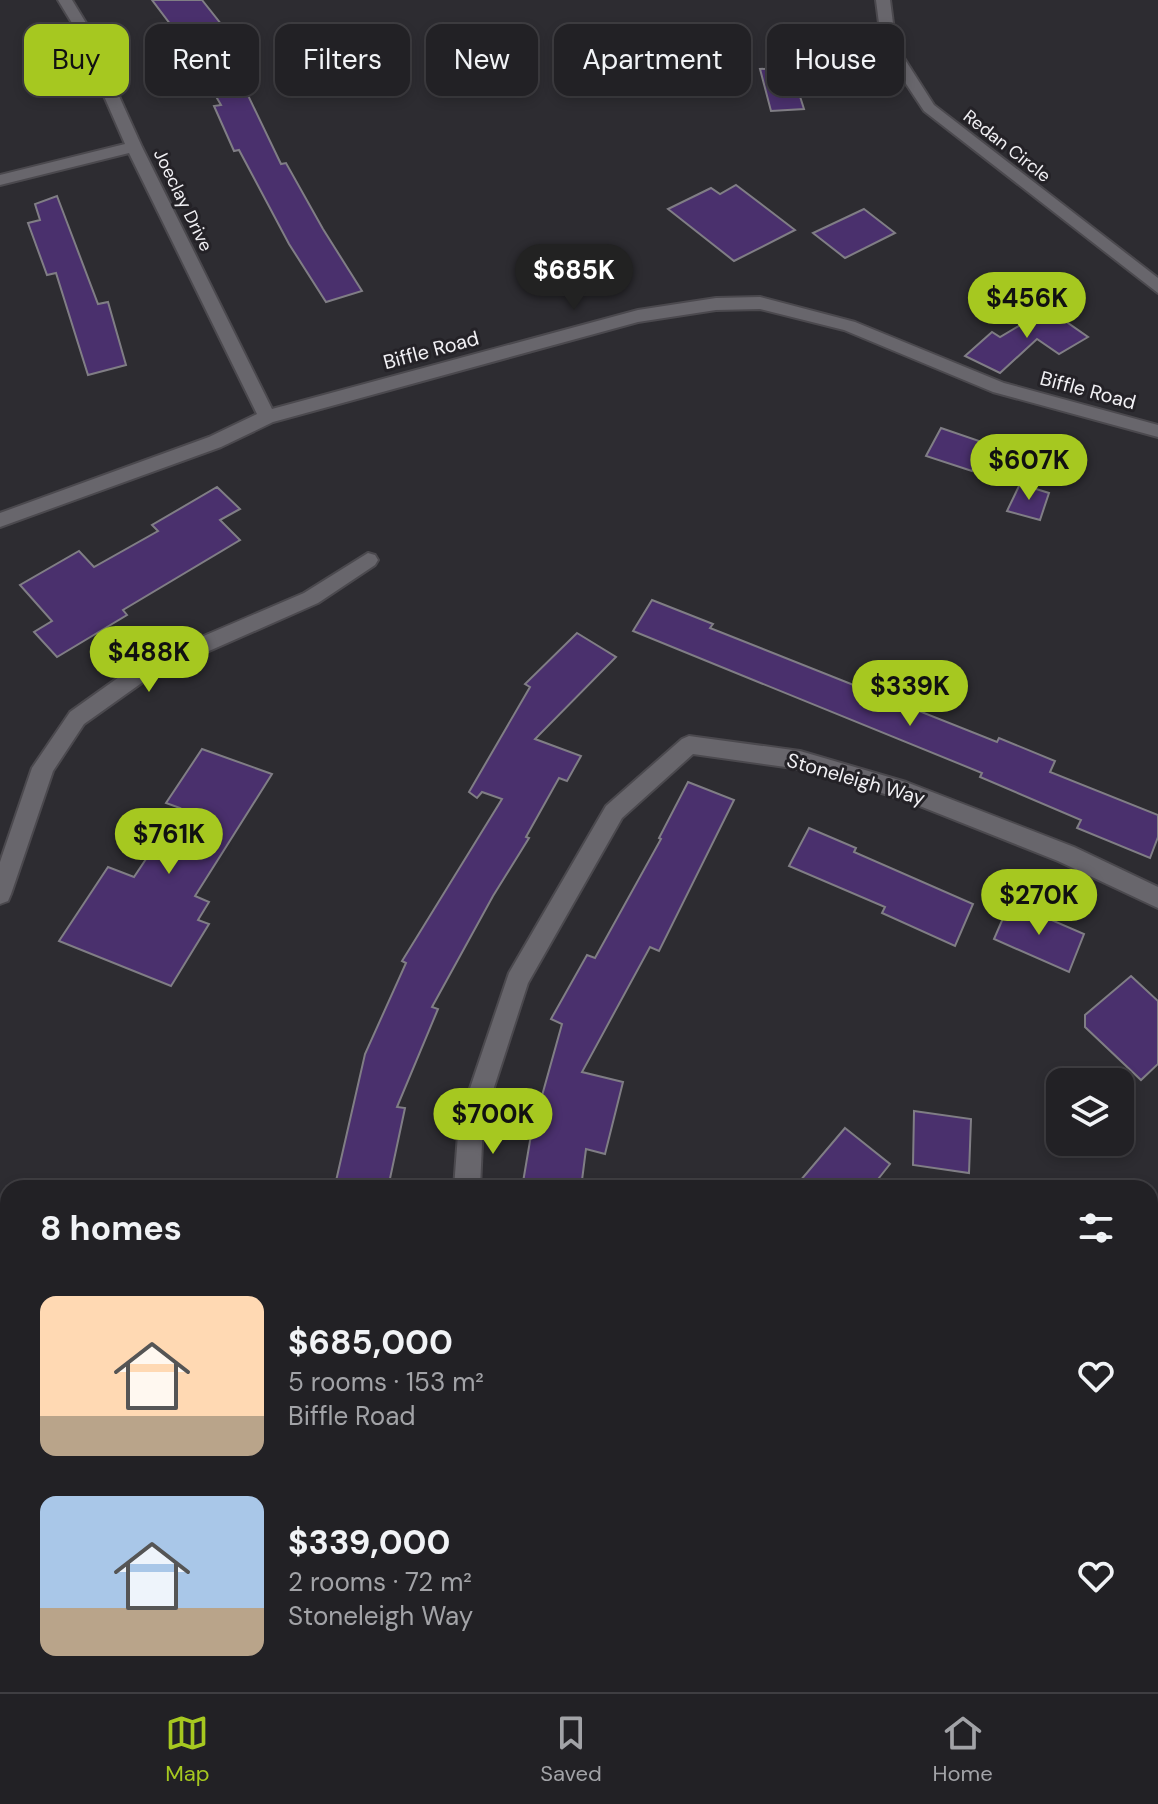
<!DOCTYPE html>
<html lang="en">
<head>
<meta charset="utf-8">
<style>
	body { margin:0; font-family:"DM Sans",sans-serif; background:#2e2e32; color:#f1f3f6; height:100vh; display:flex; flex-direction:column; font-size:30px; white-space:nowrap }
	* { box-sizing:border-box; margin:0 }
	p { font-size:26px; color:#a2a3a7 }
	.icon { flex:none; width:44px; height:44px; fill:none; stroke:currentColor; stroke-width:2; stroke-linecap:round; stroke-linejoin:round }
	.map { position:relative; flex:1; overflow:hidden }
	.side { position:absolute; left:0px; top:1180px; width:1158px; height:512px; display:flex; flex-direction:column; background:#222125; border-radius:24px 24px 0 0; box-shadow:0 4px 12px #0003,0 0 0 2px #3f3e42 }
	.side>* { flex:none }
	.top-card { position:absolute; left:24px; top:24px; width:1110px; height:72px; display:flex; gap:16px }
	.tools { position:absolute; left:1046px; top:1068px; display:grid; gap:16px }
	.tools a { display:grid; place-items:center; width:88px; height:88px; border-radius:16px; background:#222125; box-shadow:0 4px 12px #0003,0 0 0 2px #3f3e42; font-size:40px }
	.price { position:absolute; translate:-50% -68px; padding:0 18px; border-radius:28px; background:#a6c820; color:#111; font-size:26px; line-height:52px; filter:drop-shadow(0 2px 4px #0008) }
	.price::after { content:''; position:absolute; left:50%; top:48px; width:24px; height:18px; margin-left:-12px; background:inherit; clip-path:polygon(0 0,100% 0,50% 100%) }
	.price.active { background:#222; color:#fff }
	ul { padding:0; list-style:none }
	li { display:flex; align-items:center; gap:24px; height:200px; padding:0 40px }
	li span { display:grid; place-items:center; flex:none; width:224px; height:160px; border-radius:16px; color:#555 }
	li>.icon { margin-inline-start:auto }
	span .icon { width:96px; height:96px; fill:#fffc; stroke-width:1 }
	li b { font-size:34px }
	h2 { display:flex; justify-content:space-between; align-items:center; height:96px; padding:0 40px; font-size:34px }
	.chip { padding:0 28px; border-radius:16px; background:#222125; box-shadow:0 4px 12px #0003,0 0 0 2px #3f3e42; font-size:28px; line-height:72px }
	.chip.active { background:#a6c820; color:#111 }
	.menu { display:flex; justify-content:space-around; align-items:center; height:112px; border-top:2px solid #3f3e42; background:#222125; font-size:22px; color:#a2a3a7 }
	.menu a { display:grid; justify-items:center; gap:4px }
	.menu .active { color:#a6c820 }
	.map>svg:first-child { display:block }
	.building { fill:#4a306d; stroke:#807e85; stroke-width:2 }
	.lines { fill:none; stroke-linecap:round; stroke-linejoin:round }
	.minor-casing { stroke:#4b494e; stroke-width:4 }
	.minor { fill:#68666c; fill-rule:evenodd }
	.labels { text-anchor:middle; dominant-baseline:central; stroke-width:6; stroke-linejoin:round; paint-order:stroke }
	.far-street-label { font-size:18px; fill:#f1f0f4; stroke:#242227 }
	.street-label { font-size:20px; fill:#f1f0f4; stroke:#242227 }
</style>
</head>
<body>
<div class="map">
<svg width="1158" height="1692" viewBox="0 0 1158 1692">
	<rect width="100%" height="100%" fill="#2d2c31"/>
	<!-- building -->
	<g class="building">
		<path d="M152,0H202L248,58L232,62L281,164L286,163L323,229L362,291L326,302L289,244L239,150L234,151L214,106L221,105L186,45Z"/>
		<path d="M791,68L804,109L771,111L760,69Z"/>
		<path d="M736,185L795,230L734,261L668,209L711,188L720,194Z"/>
		<path d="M57,196L98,304L108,302L126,365L88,375L56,273L47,275L28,223L40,220L35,204Z"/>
		<path d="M864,209L895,233L845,258L813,233Z"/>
		<path d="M1056,304L1064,315L1061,318L1088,337L1059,354L1037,339L1000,373L965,356L992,332L1000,337Z"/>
		<path d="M941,428L985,443L972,471L926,456Z"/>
		<path d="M1020,484L1049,493L1040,520L1007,511Z"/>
		<path d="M217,487L240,509L220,520L240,540L123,610L127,615L57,657L34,632L52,621L20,585L79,551L94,567L158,531L152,525Z"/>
		<path d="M652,600L713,624L710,628L997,742L999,738L1055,761L1050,772L1158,815V837L1150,858L1077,828L1081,820L980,777L982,773L633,631Z"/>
		<path d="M577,633L616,657L535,739L581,756L567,781L559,778L526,837L529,838L493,896L432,1007L438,1009L397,1107L405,1108L388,1188L336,1181L365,1054L406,963L402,961L502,799L482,792L477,798L469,792L530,687L525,684Z"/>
		<path d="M202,749L272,774L195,896L209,902L198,920L209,924L171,986L59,941L108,867L134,877L180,808L166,803Z"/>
		<path d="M688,782L734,800L659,951L650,947L582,1072L623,1082L605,1154L586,1149L581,1188H522L531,1135L562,1024L551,1019L587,955L595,958L661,839L659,838Z"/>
		<path d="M809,828L856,848L854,852L973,904L955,946L882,913L885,907L789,866Z"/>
		<path d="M1010,902L1084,934L1069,972L994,939Z"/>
		<path d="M1131,976L1158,1001V1064L1141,1080L1085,1027V1015Z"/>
		<path d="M914,1111L971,1119L969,1173L913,1165Z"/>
		<path d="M845,1128L890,1164L871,1188H794Z"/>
	</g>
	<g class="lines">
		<!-- minor casing -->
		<g class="minor-casing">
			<g id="minor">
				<path d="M58,0H72L86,23L142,147L272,409L638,310L716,298L760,297L855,322L1004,383L1158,425V437L993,392L844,330L760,309L716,310L638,322L273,422L221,447L0,527V513L209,437L257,414L129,153L0,185V175L125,144L72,23Z"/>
				<path d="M876,0H890L894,31L904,58L934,105L1158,278V293L924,111L889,58L880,31Z"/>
				<path d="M368,553L375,555L378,560L375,565L318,603L150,677L84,724L53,771L11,894L8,901L0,904V862L32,768L70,712L136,665L304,593Z"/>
				<path d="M689,736L800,751L906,782L1074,847L1158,887V908L1058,861L902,799L800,769L693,754L622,818L528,983L483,1121L480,1188H454L459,1121L509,973L606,806L682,739Z"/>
				<path d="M1150,1378L1158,1382V1410L1150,1406Z"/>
				<path d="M1158,1527V1584L1150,1587V1530Z"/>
				<path d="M428,1684H458L457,1692H427Z"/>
				<path d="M1055,1684H1088L1085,1692H1052Z"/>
			</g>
		</g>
		<!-- minor -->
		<use href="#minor" class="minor"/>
	</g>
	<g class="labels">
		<!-- far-street labels -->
		<g class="far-street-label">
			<text transform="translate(1007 146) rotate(38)">Redan Circle</text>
			<text transform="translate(183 200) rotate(64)">Joeclay Drive</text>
		</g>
		<!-- street labels -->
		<g class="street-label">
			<text transform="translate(431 350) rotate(-15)">Biffle Road</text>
			<text transform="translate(1088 390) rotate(15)">Biffle Road</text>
			<text transform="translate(856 779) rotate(16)">Stoneleigh Way</text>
		</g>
	</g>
</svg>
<div class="tools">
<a><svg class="icon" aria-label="layers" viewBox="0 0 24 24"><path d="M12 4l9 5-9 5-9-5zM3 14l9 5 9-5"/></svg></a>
</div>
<b class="price active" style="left:574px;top:312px">$685K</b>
<b class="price" style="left:1027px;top:340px">$456K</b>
<b class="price" style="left:1029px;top:502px">$607K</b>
<b class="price" style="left:149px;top:694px">$488K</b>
<b class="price" style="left:910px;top:728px">$339K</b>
<b class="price" style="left:169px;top:876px">$761K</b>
<b class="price" style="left:1039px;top:937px">$270K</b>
<b class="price" style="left:493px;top:1156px">$700K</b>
<div class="top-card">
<a class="chip active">Buy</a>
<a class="chip">Rent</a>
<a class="chip">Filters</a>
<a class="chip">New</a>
<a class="chip">Apartment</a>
<a class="chip">House</a>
</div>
<section class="side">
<h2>8 homes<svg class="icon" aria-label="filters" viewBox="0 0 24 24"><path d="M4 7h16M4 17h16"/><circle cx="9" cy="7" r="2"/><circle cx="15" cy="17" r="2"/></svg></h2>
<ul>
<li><span style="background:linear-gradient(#ffd9b3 75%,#b9a48a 0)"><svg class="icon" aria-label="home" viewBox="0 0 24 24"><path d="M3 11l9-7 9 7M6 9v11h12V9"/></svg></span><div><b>$685,000</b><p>5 rooms · 153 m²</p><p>Biffle Road</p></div><svg class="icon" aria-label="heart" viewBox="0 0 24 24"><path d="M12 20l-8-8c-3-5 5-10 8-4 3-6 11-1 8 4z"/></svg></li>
<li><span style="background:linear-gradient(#a9c7e8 70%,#b9a48a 0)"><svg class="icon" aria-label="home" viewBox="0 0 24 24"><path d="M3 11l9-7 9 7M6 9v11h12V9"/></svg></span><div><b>$339,000</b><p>2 rooms · 72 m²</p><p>Stoneleigh Way</p></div><svg class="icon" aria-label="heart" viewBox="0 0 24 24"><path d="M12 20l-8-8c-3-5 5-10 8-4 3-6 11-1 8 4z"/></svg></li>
</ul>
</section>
</div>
<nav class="menu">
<a class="active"><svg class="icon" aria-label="map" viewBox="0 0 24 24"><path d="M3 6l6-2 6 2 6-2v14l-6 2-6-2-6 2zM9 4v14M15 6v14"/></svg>Map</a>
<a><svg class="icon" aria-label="saved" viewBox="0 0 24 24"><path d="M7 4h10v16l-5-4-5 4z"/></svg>Saved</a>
<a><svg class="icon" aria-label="home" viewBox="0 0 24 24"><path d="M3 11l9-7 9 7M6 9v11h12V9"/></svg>Home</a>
</nav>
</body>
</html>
